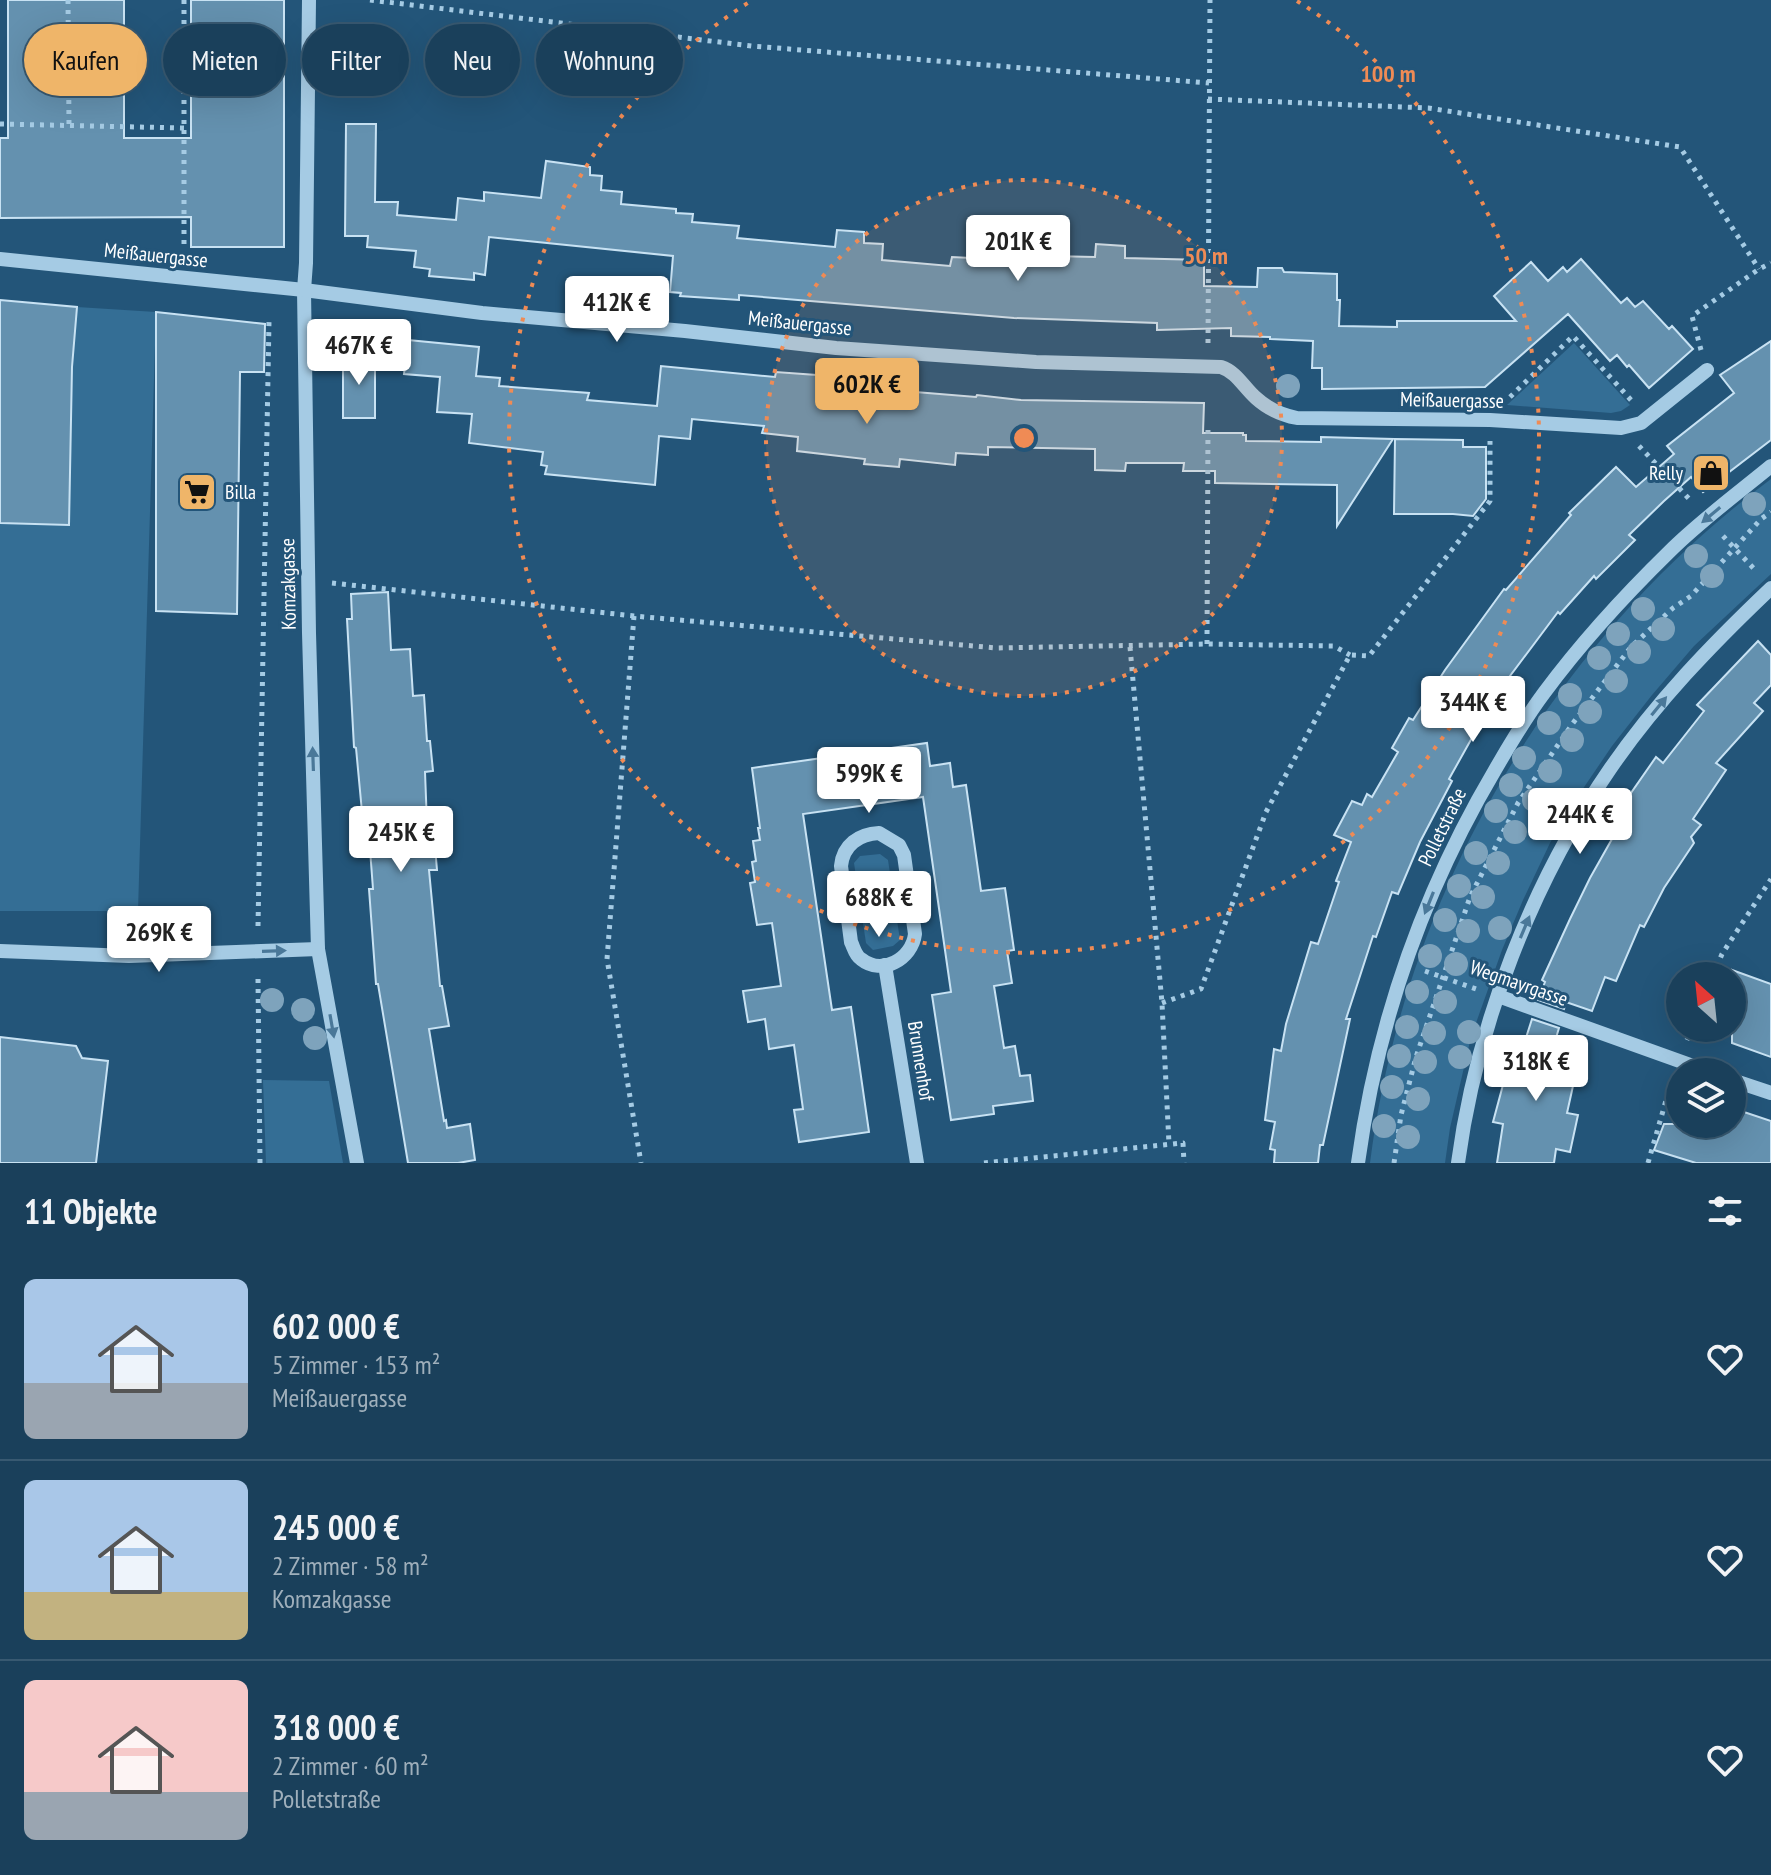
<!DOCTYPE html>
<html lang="de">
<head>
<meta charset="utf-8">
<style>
	body { margin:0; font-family:"PT Sans Narrow",sans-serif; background:#234761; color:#f1f3f6; height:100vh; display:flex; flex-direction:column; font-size:30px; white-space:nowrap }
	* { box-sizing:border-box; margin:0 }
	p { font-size:26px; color:#9fafbb }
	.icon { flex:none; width:44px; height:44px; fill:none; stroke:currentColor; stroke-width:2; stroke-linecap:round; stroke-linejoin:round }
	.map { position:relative; height:1163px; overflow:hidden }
	.details { display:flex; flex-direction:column; background:#1a405b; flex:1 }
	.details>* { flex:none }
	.guide { position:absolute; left:24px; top:24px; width:800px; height:72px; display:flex; gap:16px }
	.needle { width:52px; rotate:333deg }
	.controls { position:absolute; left:1666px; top:962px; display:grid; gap:16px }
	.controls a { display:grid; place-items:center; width:80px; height:80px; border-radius:50%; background:#1a405b; box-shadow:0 8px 32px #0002,0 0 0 2px #385971; font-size:40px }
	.price { position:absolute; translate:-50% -68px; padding:0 18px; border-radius:8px; background:#fff; color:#222; font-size:26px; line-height:52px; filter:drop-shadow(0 2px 4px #0008) }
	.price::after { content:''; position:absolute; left:50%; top:48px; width:24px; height:18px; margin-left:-12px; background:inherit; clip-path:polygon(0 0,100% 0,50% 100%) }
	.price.on { background:#efb569; color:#111 }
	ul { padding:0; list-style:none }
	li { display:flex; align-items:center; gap:24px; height:200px; padding:0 24px }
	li+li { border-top:2px solid #385971 }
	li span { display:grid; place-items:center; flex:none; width:224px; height:160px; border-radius:12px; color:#555 }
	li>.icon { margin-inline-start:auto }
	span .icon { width:96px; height:96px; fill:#fffc; stroke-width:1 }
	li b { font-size:34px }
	h2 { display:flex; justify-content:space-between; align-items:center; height:96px; padding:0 24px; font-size:34px }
	.pill { padding:0 28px; border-radius:36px; background:#1a405b; box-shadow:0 8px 32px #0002,0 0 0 2px #385971; font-size:28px; line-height:72px }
	.pill.on { background:#efb569; color:#111 }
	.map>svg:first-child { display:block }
	.green { fill:#346e95 }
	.building { fill:#6491af; stroke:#c8e2f3; stroke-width:2 }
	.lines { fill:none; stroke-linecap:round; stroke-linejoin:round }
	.path { stroke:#a5cbe4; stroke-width:5; stroke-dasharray:4 6; stroke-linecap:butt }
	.minor { stroke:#a5cbe4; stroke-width:14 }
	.tree { fill:#7ea3bc }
	.oneway { fill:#4a7899 }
	.ring { fill:none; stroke:#ef8b55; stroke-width:4; stroke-dasharray:4 8 }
	.labels { text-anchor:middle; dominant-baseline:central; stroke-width:6; stroke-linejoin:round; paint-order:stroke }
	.street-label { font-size:20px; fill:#fff; stroke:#235579 }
	.poi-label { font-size:20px; fill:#fff; stroke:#235579; text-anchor:end }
	.centre { fill:#ef8b55; stroke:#235579; stroke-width:4 }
	.ring-label { font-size:24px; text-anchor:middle; font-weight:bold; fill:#ef8b55; stroke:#235579; stroke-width:6; stroke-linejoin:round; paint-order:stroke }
</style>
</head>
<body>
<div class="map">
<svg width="1771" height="1163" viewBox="0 0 1771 1163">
	<rect width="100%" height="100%" fill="#235579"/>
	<!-- green -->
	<g class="green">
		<path d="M77,307L156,312L138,911H0V445L71,448L72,367Z"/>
		<path d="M1574,343L1630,405L1621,411L1611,413L1507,405Z"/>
		<path d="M1771,479V574L1694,646L1652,695L1612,746L1576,799L1550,843L1523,900L1502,950L1471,1037L1450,1128L1445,1163H1370C1404,894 1553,641 1771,479Z"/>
		<path d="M880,854L888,860L900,940L893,946L873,950L866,943L854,863L860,856Z"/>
		<path d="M263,1080L329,1081L343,1163H266Z"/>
	</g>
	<!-- building -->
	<g class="building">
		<path d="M8,0H124V138H191V0H284V247H191V217L0,218V138H8Z"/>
		<path d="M346,124H376L375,202H398L397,215L456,220L458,198L484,201V192L541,198L546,161L590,167V175L602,176L601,190L622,192L621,204L676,209V213L693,214L692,222L739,226L737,238L835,247L837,230L864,232V243L883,244L882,260L950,266L952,257L971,258L976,250L997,252L999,255L1095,257L1096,244L1125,246V258L1204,260V286L1257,287L1258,268H1282L1284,272L1337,274V300H1340L1339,326L1397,327V321H1516L1494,296L1531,262L1548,281L1563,267L1567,272L1581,259L1621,303L1627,298L1635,307L1643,301L1669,329L1672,326L1693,349L1649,388L1629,365L1627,367L1617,355L1610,361L1568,314L1485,387L1322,389V368H1312L1313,341L1270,339V337L1231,336V328L1157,330V323L1014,318L739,295V300L680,296L681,293L670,292L673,256L489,237L485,275L474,273V280L429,276L430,269L414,267L416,251L367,247L368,236H345Z"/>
		<path d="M0,300L77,307L72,367L69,525L0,523Z"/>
		<path d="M156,312L265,324L264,372H240L237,614L156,611Z"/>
		<path d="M408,340L479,347L476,376L500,378L499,386L589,393L587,400L657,406L661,366L775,377L776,372L830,376V385L976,397L977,395L1021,400L1204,403L1203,433H1243V435H1246V441L1321,442V437L1393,439L1337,526V485L1215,483V471H1183L1184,463H1126L1125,471L1095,470V449L988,447V455L956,453L955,465L900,459L899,467L864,464L865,459L797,451L798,437L762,433L764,426L692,419L690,439L659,436L655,485L545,474L547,466L541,465L543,452L469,443L472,414L437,412L440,377L404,374Z"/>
		<path d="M1771,341V440L1703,492L1691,477L1664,501L1629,535L1635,540L1596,579L1594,576L1560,614L1558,612L1492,700L1495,703L1473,736L1449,779L1452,781L1420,842L1398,894L1392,892L1376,937L1373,936L1346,1019H1350L1323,1145H1320L1318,1163H1274L1275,1150L1270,1149L1275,1122L1265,1120L1274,1049L1281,1051L1286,1024L1311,942L1318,944L1339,882L1336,881L1351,842L1334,835L1352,801L1362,805L1367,794L1372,797L1398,752L1392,748L1409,718L1413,720L1445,670L1504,589L1506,590L1571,515L1569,513L1616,467L1636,487L1674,454L1667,446L1734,393L1720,375Z"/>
		<path d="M343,356L375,357V418H343Z"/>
		<path d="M1395,439L1463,440V447H1486V499L1473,516L1453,514H1394Z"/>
		<path d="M388,592L391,650L410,649L413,696L424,695L427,741H430L433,771L425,772L427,824L433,823L437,870H429L440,986H442L449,1026L429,1029L444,1121L446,1120L447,1128L470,1124L475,1160L458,1163H408L378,984H376L369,889H373L368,823L367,812H362L356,748L354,747L347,619H352L351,594Z"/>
		<path d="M1758,641L1771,655V685L1754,703L1763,711L1716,763L1726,770L1693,819L1701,825L1691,837L1694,843L1664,888L1644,927L1640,925L1616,981L1605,977L1592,1011L1566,1002L1564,1009L1538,1000L1545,982L1542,980L1570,919L1590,878L1630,807L1624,803L1656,757L1663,763L1704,711L1697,705Z"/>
		<path d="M927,743L930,766L950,763L953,787L966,785L981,891L1005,888L1014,950L1007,951L1012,983L994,986L1004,1048L1015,1046L1020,1076L1030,1075L1033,1101L993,1106L994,1114L951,1120L932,995L951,992L923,797L803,814L832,1010L851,1007L869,1132L799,1142L794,1110L803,1109L794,1045L769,1049L765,1019L748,1022L743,991L781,986L772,923L757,925L750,883L755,882L752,862L756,861L753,841L760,840L758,828H760L752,768Z"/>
		<path d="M1732,970L1771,984V1057L1732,1043Z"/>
		<path d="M1532,1019L1559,1028L1550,1058L1564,1063L1561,1073L1575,1077L1567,1113L1578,1115L1570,1152L1556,1149L1554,1163H1497L1503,1124L1493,1122L1507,1070L1515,1072Z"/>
		<path d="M0,1037L76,1046L82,1058L108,1061L96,1163H0Z"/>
		<path d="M1732,1108L1771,1121V1163H1696L1654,1150L1664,1124H1732Z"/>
	</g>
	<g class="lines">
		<!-- path -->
		<g class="path">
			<path d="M68,0L69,125"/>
			<path d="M184,0V246"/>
			<path d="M370,0L752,46L1209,83"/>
			<path d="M1208,99L1428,108L1680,147L1759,269"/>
			<path d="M0,124L184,128"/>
			<path d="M1208,343L1210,0"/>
			<path d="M1701,350L1692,316L1759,269L1771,263"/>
			<path d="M1510,397L1573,336L1631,400"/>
			<path d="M1639,446L1659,467"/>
			<path d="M1679,488L1692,502"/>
			<path d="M1723,536L1757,572"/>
			<path d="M332,583L634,616L996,648L1207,644L1334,646L1350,655"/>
			<path d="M634,616L607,959L641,1163"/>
			<path d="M1207,644L1208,425"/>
			<path d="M1130,647L1162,1003L1169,1144"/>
			<path d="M258,926L269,321"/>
			<path d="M1425,971L1476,989"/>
			<path d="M1713,976L1722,954L1771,879"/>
			<path d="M258,979L260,1163"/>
			<path d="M1162,1003L1201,989L1266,812L1350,655L1369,656L1490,501V441"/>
			<path d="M1687,1040L1692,1028"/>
			<path d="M984,1163L1183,1143L1184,1163"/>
			<path d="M1394,1163L1401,1115L1416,1057L1470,897L1518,803L1573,723L1631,647L1673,608L1691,596L1761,519L1771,512"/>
			<path d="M1648,1163L1671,1083"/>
		</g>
		<!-- minor -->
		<g class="minor">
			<path d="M309,0L306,263L304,290L309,633L318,949L357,1163"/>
			<path d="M0,259L304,290L482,313L685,331L836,348L1036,362L1221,367C1237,372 1244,388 1256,398C1268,409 1282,415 1297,418L1490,420L1621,428L1641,423L1707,370"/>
			<path d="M879,833L899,845L904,855L915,934C912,959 882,976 861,959C855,955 854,948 851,942L841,866C843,845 859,834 879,833Z"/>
			<path d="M0,951L129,956L318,949"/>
			<path d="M885,965L917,1163"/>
			<path d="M1498,996L1710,1072"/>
			<path d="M1732,1080L1771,1093"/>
			<path d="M1358,1163C1377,1024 1424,890 1495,770C1510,744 1526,717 1544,693C1581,643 1624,596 1669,552C1700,521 1737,494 1771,466"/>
			<path d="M1458,1163C1476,1027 1532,882 1610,769C1656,702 1712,644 1771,588"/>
		</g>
	</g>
	<!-- trees -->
	<g class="tree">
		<circle cx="1288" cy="386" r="12"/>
		<circle cx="1754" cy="504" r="12"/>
		<circle cx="1696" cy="556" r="12"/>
		<circle cx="1712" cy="576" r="12"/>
		<circle cx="1643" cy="609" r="12"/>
		<circle cx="1663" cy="629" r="12"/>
		<circle cx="1618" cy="634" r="12"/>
		<circle cx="1639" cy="652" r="12"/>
		<circle cx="1599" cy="658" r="12"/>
		<circle cx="1616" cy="681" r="12"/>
		<circle cx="1570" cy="695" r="12"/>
		<circle cx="1590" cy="712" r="12"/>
		<circle cx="1549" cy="723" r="12"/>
		<circle cx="1572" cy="740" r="12"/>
		<circle cx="1524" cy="758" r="12"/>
		<circle cx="1550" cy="771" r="12"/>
		<circle cx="1511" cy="785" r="12"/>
		<circle cx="1534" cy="800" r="12"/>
		<circle cx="1496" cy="811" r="12"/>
		<circle cx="1515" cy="832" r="12"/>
		<circle cx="1476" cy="853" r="12"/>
		<circle cx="1498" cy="863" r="12"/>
		<circle cx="1459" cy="886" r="12"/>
		<circle cx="1483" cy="897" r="12"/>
		<circle cx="1445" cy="920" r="12"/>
		<circle cx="1500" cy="928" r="12"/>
		<circle cx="1468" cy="931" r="12"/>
		<circle cx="1430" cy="956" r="12"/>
		<circle cx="1456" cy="964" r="12"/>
		<circle cx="1417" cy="992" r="12"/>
		<circle cx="272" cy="1000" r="12"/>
		<circle cx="1445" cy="1002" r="12"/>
		<circle cx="303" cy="1010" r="12"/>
		<circle cx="1407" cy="1027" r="12"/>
		<circle cx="1469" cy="1032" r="12"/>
		<circle cx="1434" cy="1033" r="12"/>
		<circle cx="315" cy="1038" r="12"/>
		<circle cx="1399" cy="1056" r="12"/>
		<circle cx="1460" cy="1057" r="12"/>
		<circle cx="1425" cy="1062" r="12"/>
		<circle cx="1392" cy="1087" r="12"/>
		<circle cx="1418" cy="1099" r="12"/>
		<circle cx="1384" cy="1126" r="12"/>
		<circle cx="1408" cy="1137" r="12"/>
	</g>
	<!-- one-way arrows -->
	<defs><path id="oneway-solid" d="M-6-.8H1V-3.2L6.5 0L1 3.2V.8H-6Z" transform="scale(2)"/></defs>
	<g class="oneway">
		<use href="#oneway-solid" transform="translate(1711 515) rotate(140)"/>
		<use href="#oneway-solid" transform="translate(1659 706) rotate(-51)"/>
		<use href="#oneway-solid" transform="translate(313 759) rotate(-92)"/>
		<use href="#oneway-solid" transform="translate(1429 903) rotate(112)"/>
		<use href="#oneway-solid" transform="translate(1525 927) rotate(-67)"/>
		<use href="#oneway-solid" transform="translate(274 951) rotate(-2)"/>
		<use href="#oneway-solid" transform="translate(332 1026) rotate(80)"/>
	</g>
	<!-- distance rings -->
	<circle cx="1024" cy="438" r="258" fill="#ef8b55" fill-opacity=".12"/>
	<g class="ring">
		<circle cx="1024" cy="438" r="258"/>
		<path d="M1297 1A515 515 0 1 1 751 1"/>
	</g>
	<!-- icons -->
	<defs>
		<g id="shop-square" transform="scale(2)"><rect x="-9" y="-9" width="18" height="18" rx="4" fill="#efb569" stroke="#235579"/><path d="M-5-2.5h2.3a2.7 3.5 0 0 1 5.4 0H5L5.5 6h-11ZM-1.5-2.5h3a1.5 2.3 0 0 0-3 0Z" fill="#111"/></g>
		<g id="supermarket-square" transform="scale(2)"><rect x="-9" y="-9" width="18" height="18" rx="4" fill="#efb569" stroke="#235579"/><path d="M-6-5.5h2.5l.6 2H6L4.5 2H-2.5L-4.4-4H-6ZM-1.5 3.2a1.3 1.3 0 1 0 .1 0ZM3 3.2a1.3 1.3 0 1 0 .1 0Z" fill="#111"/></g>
	</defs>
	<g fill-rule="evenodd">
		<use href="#shop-square" x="1711" y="473"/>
		<use href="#supermarket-square" x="197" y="492"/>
	</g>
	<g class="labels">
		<!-- street labels -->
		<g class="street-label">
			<text transform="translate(156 255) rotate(6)">Meißauergasse</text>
			<text transform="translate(800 323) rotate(6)">Meißauergasse</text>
			<text transform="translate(1452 400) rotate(1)">Meißauergasse</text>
			<text transform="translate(288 584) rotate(-91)">Komzakgasse</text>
			<text transform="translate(1442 827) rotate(-64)">Polletstraße</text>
			<text transform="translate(1519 983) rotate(19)">Wegmayrgasse</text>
			<text transform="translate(921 1061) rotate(81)">Brunnenhof</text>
		</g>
		<!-- poi labels -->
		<g class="poi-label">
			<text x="1683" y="473">Relly</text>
			<text x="225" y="492" text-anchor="start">Billa</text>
		</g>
	</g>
	<circle cx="1024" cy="438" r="12" class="centre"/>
	<g class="ring-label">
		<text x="1388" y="82">100 m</text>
		<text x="1206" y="264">50 m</text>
	</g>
</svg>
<div class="controls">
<a><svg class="needle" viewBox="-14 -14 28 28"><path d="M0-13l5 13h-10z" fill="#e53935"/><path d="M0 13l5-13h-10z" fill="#9fafbb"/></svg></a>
<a><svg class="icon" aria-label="layers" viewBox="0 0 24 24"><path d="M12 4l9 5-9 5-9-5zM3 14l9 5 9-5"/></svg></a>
</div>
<b class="price" style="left:1018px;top:283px">201K €</b>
<b class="price" style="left:617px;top:344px">412K €</b>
<b class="price" style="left:359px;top:387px">467K €</b>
<b class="price on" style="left:867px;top:426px">602K €</b>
<b class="price" style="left:1473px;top:744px">344K €</b>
<b class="price" style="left:869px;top:815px">599K €</b>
<b class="price" style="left:1580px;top:856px">244K €</b>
<b class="price" style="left:401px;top:874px">245K €</b>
<b class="price" style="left:879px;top:939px">688K €</b>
<b class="price" style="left:159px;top:974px">269K €</b>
<b class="price" style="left:1536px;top:1103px">318K €</b>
<div class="guide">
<a class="pill on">Kaufen</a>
<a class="pill">Mieten</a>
<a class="pill">Filter</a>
<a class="pill">Neu</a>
<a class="pill">Wohnung</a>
</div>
</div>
<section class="details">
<h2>11 Objekte<svg class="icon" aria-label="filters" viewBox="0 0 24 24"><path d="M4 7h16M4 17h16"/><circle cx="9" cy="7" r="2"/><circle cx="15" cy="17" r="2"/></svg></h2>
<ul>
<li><span style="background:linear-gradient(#a9c7e8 65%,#9aa5b1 0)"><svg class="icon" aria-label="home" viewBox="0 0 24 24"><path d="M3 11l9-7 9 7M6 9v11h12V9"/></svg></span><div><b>602 000 €</b><p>5 Zimmer · 153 m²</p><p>Meißauergasse</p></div><svg class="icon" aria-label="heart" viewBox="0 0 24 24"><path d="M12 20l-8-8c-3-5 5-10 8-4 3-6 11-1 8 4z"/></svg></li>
<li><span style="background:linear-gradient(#a9c7e8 70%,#c2b280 0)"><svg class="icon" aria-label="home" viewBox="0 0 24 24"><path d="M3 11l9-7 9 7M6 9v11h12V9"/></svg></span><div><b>245 000 €</b><p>2 Zimmer · 58 m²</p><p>Komzakgasse</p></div><svg class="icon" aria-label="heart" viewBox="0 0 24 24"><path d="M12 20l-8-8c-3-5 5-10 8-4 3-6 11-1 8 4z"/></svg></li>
<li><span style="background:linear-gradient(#f6c9c9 70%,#9aa5b1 0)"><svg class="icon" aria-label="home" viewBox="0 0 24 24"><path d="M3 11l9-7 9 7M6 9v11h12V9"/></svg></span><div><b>318 000 €</b><p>2 Zimmer · 60 m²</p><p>Polletstraße</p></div><svg class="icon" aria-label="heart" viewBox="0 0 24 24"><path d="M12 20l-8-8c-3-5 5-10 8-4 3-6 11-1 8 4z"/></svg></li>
</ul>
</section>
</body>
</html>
